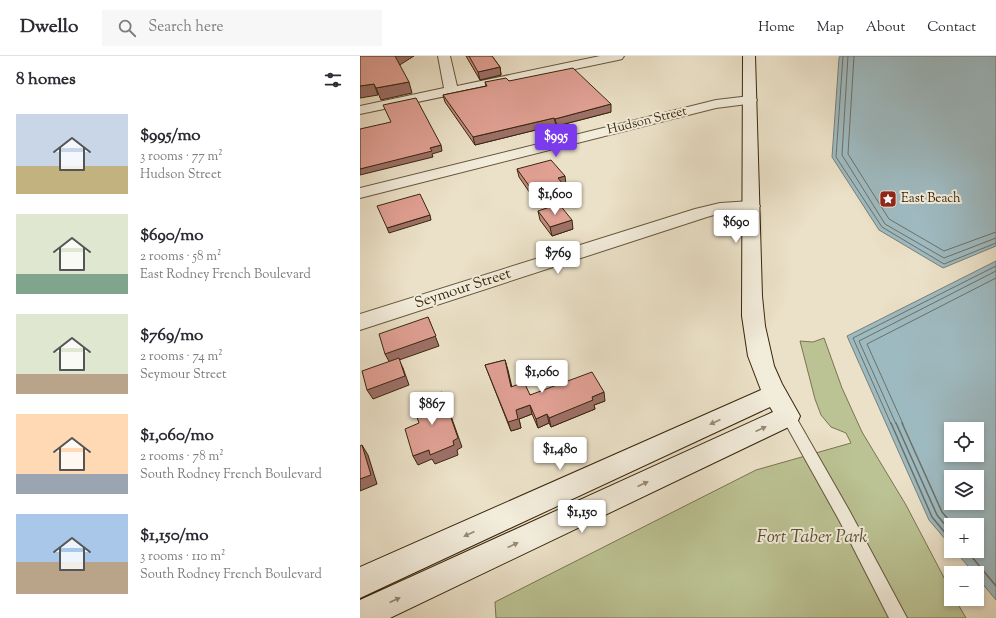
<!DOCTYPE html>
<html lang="en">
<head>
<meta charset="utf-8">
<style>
	body { margin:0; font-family:"Sorts Mill Goudy",serif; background:#f7f7f7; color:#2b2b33; height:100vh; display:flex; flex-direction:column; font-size:15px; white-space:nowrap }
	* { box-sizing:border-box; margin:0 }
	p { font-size:13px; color:#7c7c81 }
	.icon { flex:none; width:22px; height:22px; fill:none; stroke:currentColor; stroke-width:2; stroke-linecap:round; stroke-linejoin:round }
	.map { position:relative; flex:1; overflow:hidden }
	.side { display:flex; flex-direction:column; background:#fff; width:360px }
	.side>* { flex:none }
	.tools { position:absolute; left:584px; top:366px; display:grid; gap:8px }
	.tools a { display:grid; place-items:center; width:40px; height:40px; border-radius:0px; background:#fff; box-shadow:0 2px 6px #0003; font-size:20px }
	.price { position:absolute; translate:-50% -34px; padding:0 9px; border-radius:4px; background:#fff; color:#222; font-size:13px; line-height:26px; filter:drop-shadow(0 1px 2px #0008) }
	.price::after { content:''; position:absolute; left:50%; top:24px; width:12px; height:9px; margin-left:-6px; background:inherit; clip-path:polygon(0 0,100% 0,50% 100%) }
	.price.on { background:#7c3aed; color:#fff }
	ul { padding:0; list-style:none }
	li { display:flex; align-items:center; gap:12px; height:100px; padding:0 16px }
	li span { display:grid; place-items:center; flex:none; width:112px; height:80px; border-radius:0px; color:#555 }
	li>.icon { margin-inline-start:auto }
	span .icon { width:48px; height:48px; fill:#fffc; stroke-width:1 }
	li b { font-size:17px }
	h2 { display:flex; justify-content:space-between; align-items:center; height:48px; padding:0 16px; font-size:17px }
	header { display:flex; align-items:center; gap:24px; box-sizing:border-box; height:56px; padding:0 20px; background:#fff; border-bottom:1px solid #e1e1e2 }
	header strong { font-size:19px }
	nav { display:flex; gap:22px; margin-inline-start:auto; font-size:14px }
	.search { width:280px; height:36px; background:#f7f7f7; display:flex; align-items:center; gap:10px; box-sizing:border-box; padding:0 14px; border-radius:0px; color:#7c7c81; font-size:15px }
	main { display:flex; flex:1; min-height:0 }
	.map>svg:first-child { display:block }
	.green { fill:#bbc293; stroke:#7a7450 }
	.water { fill:#9ebac1; stroke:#767f79; fill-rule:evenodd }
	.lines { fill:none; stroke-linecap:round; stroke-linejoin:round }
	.shore-far1 { stroke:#6c7066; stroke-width:1 }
	.shore { stroke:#6c7066; stroke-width:1.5 }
	.lane-casing { stroke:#66563b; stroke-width:2 }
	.street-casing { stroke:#66563b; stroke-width:2 }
	.secondary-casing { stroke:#39270c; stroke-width:2 }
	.lane { fill:#f2ecdb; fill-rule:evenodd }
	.street { fill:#f2ecdb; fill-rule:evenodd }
	.secondary { fill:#f2ecdb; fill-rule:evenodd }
	.wall { fill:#c18a7f; stroke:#39270c }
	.shaded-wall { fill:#9d7068; stroke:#39270c }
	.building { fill:#e0a094; stroke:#39270c }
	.oneway { fill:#968a74 }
	.labels { text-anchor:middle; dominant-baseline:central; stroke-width:4; stroke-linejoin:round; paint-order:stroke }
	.far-street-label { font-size:13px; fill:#39270c; stroke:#f2ecdb }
	.far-poi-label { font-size:13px; fill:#39270c; stroke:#f2ecdb; text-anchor:start }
	.street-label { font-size:15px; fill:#39270c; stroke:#f2ecdb }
	.near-park-label { font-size:18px; font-style:italic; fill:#5a4e2e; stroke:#f2ecdb }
</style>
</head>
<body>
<header>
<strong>Dwello</strong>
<div class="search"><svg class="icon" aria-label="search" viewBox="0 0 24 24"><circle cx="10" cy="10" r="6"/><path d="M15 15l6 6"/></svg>Search here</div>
<nav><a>Home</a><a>Map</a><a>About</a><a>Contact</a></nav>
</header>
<main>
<section class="side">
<h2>8 homes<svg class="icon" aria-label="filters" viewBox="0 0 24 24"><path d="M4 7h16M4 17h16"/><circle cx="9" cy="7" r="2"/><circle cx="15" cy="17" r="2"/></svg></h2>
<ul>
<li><span style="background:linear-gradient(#c9d6e8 65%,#c2b280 0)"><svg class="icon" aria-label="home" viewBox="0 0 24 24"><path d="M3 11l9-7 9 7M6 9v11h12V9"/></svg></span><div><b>$995/mo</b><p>3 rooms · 77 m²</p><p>Hudson Street</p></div></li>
<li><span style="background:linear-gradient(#dfe7d0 75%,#7fa58c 0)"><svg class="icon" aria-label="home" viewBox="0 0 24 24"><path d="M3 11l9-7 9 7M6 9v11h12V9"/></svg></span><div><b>$690/mo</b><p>2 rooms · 58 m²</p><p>East Rodney French Boulevard</p></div></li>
<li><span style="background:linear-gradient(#dfe7d0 75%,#b9a48a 0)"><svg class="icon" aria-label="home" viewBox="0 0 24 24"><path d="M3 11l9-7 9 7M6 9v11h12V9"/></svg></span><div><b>$769/mo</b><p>2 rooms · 74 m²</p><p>Seymour Street</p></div></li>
<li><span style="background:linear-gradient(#ffd9b3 75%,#9aa5b1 0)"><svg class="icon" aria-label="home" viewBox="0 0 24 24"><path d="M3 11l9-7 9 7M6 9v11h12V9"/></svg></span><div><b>$1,060/mo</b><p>2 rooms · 78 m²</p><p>South Rodney French Boulevard</p></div></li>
<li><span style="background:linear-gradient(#a9c7e8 60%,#b9a48a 0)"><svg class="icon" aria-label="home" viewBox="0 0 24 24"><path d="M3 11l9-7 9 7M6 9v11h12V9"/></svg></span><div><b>$1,150/mo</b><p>3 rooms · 110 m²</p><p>South Rodney French Boulevard</p></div></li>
</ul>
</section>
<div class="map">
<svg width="636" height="562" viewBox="0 0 636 562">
	<rect width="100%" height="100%" fill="#ebe1c8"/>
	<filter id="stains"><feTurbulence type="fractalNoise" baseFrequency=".005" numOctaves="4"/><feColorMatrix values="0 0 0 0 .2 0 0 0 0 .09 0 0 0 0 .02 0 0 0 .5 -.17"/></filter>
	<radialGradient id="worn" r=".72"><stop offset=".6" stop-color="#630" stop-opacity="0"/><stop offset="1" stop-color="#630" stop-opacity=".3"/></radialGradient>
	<!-- green -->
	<path class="green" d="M464,282L482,332L502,376L546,449L591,535V543H595L606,562H136L135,546L396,414L491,387L486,377L471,371L461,359L455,343L440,285L453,286Z"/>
	<!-- water -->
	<g class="water">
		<path d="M480,0H636V190L583,212L519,174L472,101L479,2Z"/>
		<path d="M636,205V544L617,521V517H614L595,495H617V469H591V490L569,464L487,280ZM591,373H617V399H591ZM591,421H617V447H591Z"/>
	</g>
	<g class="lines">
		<!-- shore-far1 -->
		<g class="shore-far1">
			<path d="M483,0L476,101L522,171L584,208L636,187"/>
			<path d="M488,0L482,99L525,168L584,202L636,182"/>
			<path d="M494,0L488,98L529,163L584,195L636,176"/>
			<path d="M531,368L493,282L636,210"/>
			<path d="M536,368L499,285L636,215"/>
			<path d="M543,368L507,288L636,222"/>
		</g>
		<!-- shore -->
		<g class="shore">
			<path d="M531,367L572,461L591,484"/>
			<path d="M536,367L577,459L591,476"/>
			<path d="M542,367L582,456L593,469"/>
			<path d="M607,495L636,530"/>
		</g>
		<!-- lane casing -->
		<g class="lane-casing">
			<path id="lane" d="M428,355L433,356L489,454L547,562H529L479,464L421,360L423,356Z"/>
		</g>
		<!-- street casing -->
		<g class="street-casing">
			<g id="street">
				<path d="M78,0H90L97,30L240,0H264L262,3L258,4L0,58V50L84,32Z"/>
				<path d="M390,40L395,41L397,44L395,47L356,52L0,142V132L356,44Z"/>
				<path d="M391,145L397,146L400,150L397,154L361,157L347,161L0,274V258L335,153L360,147Z"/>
			</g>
		</g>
		<!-- secondary casing -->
		<g class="secondary-casing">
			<path id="secondary" d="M383,0H395L402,240L405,270L414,310L422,328L440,360L437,367L30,562H0V544L413,356L410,351L0,542V511L401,334L388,300L382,260Z"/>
		</g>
		<!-- lane -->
		<use href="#lane" class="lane"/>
		<!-- street -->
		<use href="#street" class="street"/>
		<!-- secondary -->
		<use href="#secondary" class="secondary"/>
	</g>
	<!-- wall -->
	<g class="wall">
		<path d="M106,0H132L140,11L141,19L120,24Z"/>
		<path d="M149,25L251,56L197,70L196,69L115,89L85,46L83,39L126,30L125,26Z"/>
		<path d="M157,113L206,129H204L208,141L179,150L159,121Z"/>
		<path d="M178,155L213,173L192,180L180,164Z"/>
		<path d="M145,304L151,330L170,339L245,345L234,349L235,353L191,371L189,367L178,372L172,358L159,363L161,372L151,375L125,309Z"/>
	</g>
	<!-- shaded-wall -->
	<g class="shaded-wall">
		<path d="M35,0H54L38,10Z"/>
		<path d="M140,11L141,19L120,24L118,16Z"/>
		<path d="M49,26L52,37L21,44L16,32Z"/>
		<path d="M14,28L18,39L0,42V30Z"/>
		<path d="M251,48V56L197,70L195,63Z"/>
		<path d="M194,62L196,69L115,89L113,81Z"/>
		<path d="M81,89L82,95L72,98L73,101L0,119V113L70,92Z"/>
		<path d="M205,120L206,129L200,130L198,122Z"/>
		<path d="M207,133L208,141L179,150L177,141Z"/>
		<path d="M70,159L71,164L29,177L27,172Z"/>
		<path d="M212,164L213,173L192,180L190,171Z"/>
		<path d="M68,261L79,290L39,304L43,312L49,329L13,343L7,334L30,307L25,298Z"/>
		<path d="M145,304L148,314L154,340L151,331Z"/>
		<path d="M82,336L86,346L102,391L97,394L98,399L75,408L72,403L58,409L53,400L93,385Z"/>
		<path d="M244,336L245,345L234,349L235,353L191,371L189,362L232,341Z"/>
		<path d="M170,349L172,358L159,363L161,372L151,375L148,366L156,354Z"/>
		<path d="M187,358L189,367L178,372L176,363Z"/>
		<path d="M2,389L8,399L17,428L0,435V423Z"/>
	</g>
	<!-- building -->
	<g class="building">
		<path d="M0,0H35L49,26L16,32L14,28L0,30Z"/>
		<path d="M109,0H132L140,11L118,16Z"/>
		<path d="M213,12L251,48L195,63L194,62L113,81L83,39L127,30L125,26L146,22L149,25Z"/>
		<path d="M56,42L81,89L70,92L72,95L0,113V73L31,66L23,49Z"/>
		<path d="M191,104L205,120L198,122L207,133L177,141L157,113Z"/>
		<path d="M60,138L70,159L27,172L17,150Z"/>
		<path d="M199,148L212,164L190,171L178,155Z"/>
		<path d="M68,261L76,280L25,298L19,278Z"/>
		<path d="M39,302L45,320L7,334L2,315Z"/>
		<path d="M145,304L151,331L164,326L170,339L232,316L244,336L232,341L233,344L189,362L187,358L176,363L170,349L156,354L158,363L148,366L125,309Z"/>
		<path d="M82,336L98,382L93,385L94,389L70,399L69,394L53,400L45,373L59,367L52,347Z"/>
		<path d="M2,389L11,419L0,423V390Z"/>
	</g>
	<!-- one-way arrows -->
	<defs><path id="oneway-solid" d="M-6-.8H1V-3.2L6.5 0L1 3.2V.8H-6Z"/></defs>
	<g class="oneway">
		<use href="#oneway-solid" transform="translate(355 366) rotate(155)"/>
		<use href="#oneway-solid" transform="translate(401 373) rotate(-24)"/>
		<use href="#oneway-solid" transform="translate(283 428) rotate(-25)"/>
		<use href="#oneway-solid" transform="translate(109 478) rotate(156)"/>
		<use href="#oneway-solid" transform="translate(153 489) rotate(-25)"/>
		<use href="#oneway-solid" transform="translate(35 544) rotate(-25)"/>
	</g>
	<!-- icons -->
	<defs>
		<g id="sight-square" transform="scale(0.9)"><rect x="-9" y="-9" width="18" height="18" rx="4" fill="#8f2418" stroke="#f2ecdb"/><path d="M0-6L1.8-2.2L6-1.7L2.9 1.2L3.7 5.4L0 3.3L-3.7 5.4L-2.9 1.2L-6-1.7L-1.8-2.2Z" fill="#fff"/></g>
	</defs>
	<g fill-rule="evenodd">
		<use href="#sight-square" x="528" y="143"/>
	</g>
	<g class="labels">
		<!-- far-street labels -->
		<g class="far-street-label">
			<text transform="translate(287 65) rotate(-14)">Hudson Street</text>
		</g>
		<!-- far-poi labels -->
		<g class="far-poi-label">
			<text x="541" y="143">East Beach</text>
		</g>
		<!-- street labels -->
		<g class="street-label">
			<text transform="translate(103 233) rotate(-18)">Seymour Street</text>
		</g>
		<!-- near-park labels -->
		<g class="near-park-label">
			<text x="452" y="482">Fort Taber Park</text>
		</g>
	</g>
	<rect width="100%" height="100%" filter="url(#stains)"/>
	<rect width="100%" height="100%" fill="url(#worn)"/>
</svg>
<div class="tools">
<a><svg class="icon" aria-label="locate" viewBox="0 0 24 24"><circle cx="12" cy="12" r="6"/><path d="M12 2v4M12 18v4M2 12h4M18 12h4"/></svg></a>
<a><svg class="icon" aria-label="layers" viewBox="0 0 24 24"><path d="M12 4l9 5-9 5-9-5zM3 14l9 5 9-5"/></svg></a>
<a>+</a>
<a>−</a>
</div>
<b class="price on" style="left:196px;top:102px">$995</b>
<b class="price" style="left:195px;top:160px">$1,600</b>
<b class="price" style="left:376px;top:188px">$690</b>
<b class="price" style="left:198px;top:219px">$769</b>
<b class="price" style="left:182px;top:338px">$1,060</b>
<b class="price" style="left:72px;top:370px">$867</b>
<b class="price" style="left:200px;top:415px">$1,480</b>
<b class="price" style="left:222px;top:478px">$1,150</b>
</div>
</main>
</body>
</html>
